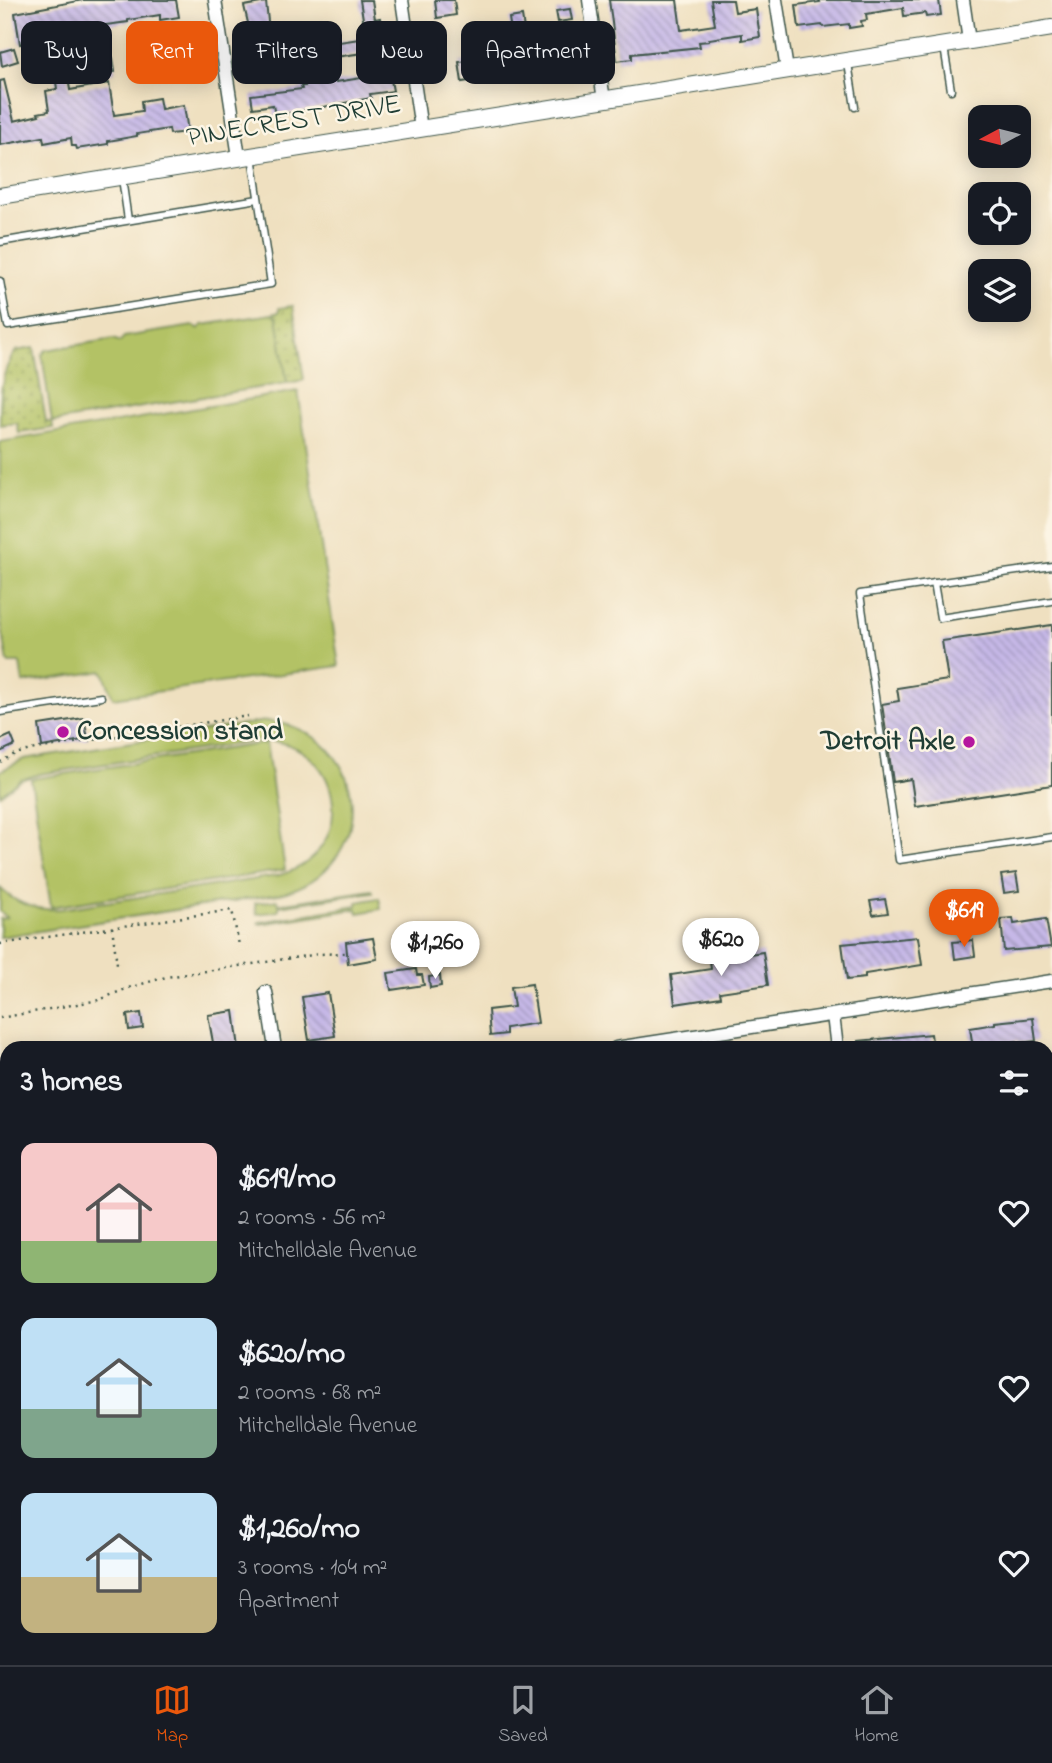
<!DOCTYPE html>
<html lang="en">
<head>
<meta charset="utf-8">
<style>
	body { margin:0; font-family:"Indie Flower",sans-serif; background:#20242c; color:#f1f3f6; height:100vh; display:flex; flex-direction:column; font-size:26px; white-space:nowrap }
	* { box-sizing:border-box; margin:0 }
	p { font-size:23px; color:#9ea1a6 }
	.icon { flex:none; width:38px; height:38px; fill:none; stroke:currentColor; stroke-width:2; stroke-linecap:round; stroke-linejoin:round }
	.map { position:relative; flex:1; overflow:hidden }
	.side { position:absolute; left:0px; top:1041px; width:1054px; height:625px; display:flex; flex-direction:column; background:#171b24; border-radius:21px 21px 0 0; box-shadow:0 4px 18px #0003 }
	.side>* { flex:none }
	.banner { position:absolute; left:21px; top:21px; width:700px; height:63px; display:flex; gap:14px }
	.needle { width:46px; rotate:263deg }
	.fabs { position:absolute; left:968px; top:105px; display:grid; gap:14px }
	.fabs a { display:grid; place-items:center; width:63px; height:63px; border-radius:14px; background:#171b24; box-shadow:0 4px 18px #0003; font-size:35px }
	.price { position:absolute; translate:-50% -60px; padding:0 16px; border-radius:24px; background:#fff; color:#222; font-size:23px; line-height:46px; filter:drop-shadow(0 2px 4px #0008) }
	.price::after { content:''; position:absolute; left:50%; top:42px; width:21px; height:16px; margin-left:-10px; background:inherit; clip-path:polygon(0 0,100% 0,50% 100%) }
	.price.on { background:#ea580c; color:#fff }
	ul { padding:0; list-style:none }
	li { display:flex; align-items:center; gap:21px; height:175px; padding:0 21px }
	li span { display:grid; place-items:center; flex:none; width:196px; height:140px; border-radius:14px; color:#555 }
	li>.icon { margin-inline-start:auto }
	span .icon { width:84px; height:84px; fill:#fffc; stroke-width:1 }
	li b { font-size:30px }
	h2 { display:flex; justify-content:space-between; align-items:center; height:84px; padding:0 21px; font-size:30px }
	.tag { padding:0 24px; border-radius:14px; background:#171b24; box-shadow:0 4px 18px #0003; font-size:24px; line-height:63px }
	.tag.on { background:#ea580c; color:#fff }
	.menu { display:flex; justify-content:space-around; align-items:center; height:98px; border-top:2px solid #363941; background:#171b24; font-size:19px; color:#9ea1a6 }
	.menu a { display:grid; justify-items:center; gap:4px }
	.menu .on { color:#ea580c }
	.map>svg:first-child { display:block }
	.grass { fill:url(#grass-dots); stroke:#69804c; stroke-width:2 }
	.pitch { fill:#b3c265; stroke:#69804c; stroke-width:2 }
	.building { fill:url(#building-back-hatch) }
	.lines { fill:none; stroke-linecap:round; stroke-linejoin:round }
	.service-casing { stroke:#3e5549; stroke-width:9 }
	.minor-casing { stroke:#3e5549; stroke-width:15 }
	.tertiary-casing { stroke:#3e5549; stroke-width:18 }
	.path { stroke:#3e5549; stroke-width:2.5; stroke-dasharray:2 5; stroke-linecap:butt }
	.service { stroke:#fff; stroke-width:6 }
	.minor { stroke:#fff; stroke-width:12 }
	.tertiary { stroke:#fff; stroke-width:16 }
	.poi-dot { fill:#b5179e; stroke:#fcf5e5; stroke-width:2.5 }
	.labels { text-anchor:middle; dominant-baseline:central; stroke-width:5; stroke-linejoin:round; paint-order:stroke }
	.street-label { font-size:28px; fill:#1f3d34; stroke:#fcf5e5 }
	.poi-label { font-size:28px; font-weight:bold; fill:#1f3d34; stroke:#fcf5e5; text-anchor:start }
</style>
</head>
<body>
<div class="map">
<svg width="1052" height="1665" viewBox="0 0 1052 1665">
	<defs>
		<pattern id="grass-dots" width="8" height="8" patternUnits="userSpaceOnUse" patternTransform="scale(1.75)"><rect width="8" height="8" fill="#b3c265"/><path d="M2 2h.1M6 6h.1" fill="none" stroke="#919f54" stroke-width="1.8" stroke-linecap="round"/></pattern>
		<pattern id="building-back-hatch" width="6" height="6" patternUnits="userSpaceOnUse" patternTransform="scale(1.75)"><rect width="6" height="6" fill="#c6b8e7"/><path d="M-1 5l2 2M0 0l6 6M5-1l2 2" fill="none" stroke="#a097bc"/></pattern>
	</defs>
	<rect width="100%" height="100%" fill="#fcf5e5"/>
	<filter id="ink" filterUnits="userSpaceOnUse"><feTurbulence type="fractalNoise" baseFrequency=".0143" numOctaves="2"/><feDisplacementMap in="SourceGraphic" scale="14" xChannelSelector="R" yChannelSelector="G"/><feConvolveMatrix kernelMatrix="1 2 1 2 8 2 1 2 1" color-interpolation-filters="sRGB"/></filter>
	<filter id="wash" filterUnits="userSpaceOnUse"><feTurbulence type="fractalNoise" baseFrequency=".00686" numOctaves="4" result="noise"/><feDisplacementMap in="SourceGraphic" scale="28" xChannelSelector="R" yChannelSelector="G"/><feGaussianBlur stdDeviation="1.57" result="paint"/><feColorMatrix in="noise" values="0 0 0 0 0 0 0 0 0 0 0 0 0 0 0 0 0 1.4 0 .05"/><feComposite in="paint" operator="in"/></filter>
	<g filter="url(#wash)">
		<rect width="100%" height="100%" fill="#efe0c0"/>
		<!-- grass -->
		<g class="grass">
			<path d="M293,306L304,380L287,383L277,317L272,314L279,312V308Z"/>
			<path d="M34,348L46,422H52L53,428L19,433L17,423L0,425C0,399 0,371 16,351Z"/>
		</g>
		<!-- pitch -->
		<g class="pitch">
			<path d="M272,314L277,317L287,383L52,422L42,355L46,350L114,339L120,342L124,337L193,326L198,329L203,325Z"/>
			<path d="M298,391L339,666L113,698L103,671L23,683L20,663H8L0,617V442Z"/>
			<path d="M266,721C373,731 383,869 279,894L0,937V919L7,917L0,912V888C17,905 37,911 61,909L276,876C364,855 345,734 255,741L40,774L20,780L0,795V771L24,759Z"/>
			<path d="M266,743L285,870L51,907L31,779Z"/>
			<path d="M372,890L373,892L279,906V911L257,914L255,903L277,900L278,904Z"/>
			<path d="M379,898L381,909L358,913L357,909L259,924V922L357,906V902Z"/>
		</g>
		<g id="blocks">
			<!-- building -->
			<g class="building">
				<path d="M83,0H176L179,17L160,20V15L128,20V22L83,28L84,35L20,44L15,13Z"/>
				<path d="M360,0H372L375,19L380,18L393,91L370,94L371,98L275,116L273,105L253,108L251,95L302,89L301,86H305L304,80L321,75L334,73L336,82L374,76L370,52L328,58L326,44L366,38Z"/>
				<path d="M435,0H454L456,15L437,18Z"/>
				<path d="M609,0H677L681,30L715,25L711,0H733L735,12L756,9L760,37L742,40V34L709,39V41L699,42L700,47L632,54V59L617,61Z"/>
				<path d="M819,0H939L941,15L926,17L925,13L904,16L903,8L866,14L867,20L861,21L862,26L849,28V24L823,27L822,25L799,28L796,5L820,2Z"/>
				<path d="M266,2L270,41L253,44L244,6Z"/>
				<path d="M570,9L572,20L558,22L556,11Z"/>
				<path d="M522,16L527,48L575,43L580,73L562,75L560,65L523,71L524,75L507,78V82L495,84L494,79L488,78L462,82L459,62L508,56L507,52L514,51L509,18Z"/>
				<path d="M310,27L313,42L298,44L296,29Z"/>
				<path d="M193,44L195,57L180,60L178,46Z"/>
				<path d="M14,48L18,61L2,66L0,52Z"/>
				<path d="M157,53L159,65L148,66L146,54Z"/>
				<path d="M113,58L115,72L101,74L99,61Z"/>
				<path d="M66,65L70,90L109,83L114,115L142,111L141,101L159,98L161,109L184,105L188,132L170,134L169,129L137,134V136L108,141V144L77,149L76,146H72L71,138L44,143L43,137L0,145V81L4,80L14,121L39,115L38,113L49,111L46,91L57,89L54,67Z"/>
				<path d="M1052,625V785L915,806L911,779L893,782L882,704L899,701L897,688L948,680L942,641Z"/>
				<path d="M84,718L88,739L42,747L39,725Z"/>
				<path d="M11,735L15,745L0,752V740Z"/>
				<path d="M1016,873L1019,891L1004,893L1001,875Z"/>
				<path d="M885,899L888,913L873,915L870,901Z"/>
				<path d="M1013,918L1014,924L1046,919L1051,947L1004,951L1001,919Z"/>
				<path d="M918,937L922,965L865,974V978L847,980L842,944Z"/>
				<path d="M373,938L377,959L348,964L346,942Z"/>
				<path d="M973,940L975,956L955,959L953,942Z"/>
				<path d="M763,952L768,985L720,992L721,997L675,1004L671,975L711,969L710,960Z"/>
				<path d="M416,969L417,975H422L424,985L391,990L388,973Z"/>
				<path d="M440,975L441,986L430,988L429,977Z"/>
				<path d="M532,984L538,1023L506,1028V1034L490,1036L488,1010L514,1007L511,987Z"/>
				<path d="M328,993L335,1036L309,1040L302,997Z"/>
				<path d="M234,1011L239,1048H214L208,1015Z"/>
				<path d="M141,1013L143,1028L129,1030L127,1015Z"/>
				<path d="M1033,1018L1036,1041L1018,1043L1017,1041L973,1048L970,1028L995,1024V1022Z"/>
				<path d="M931,1034L933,1048H860L859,1041Z"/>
			</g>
		</g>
	</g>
	<g filter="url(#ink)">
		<use href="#blocks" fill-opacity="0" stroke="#3e5549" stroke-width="2"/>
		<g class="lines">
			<!-- service casing -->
			<g class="service-casing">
				<g id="service">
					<path d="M944,47L951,90"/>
					<path d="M848,63L855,107"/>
					<path d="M122,178L128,220"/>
					<path d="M0,242L258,199"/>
					<path d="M0,281L8,326L271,284L252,156"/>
					<path d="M1052,566L860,594L899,860L1052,837"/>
					<path d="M934,583L940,618L1052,601"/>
					<path d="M0,712L101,697"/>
				</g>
			</g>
			<!-- minor casing -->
			<g class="minor-casing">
				<g id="minor">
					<path d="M215,0L239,157"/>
					<path d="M402,0L421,129"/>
					<path d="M589,0L604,100"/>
					<path d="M776,0L787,70"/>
					<path d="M963,0L969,41"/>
					<path d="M266,992L275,1048"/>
					<path d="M833,1015L837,1048"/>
					<path d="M616,1048L1052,981"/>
					<path d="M0,1144L7,1143"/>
					<path d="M1046,1244L1052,1243"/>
					<path d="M0,1407L7,1406"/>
					<path d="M1046,1507L1052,1506"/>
					<path d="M572,1659L573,1665"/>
					<path d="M926,1659L927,1665"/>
					<path d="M29,1665L68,1659"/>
				</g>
			</g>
			<!-- tertiary casing -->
			<g class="tertiary-casing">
				<path id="tertiary" d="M0,196L1052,28"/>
			</g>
			<!-- path -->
			<g class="path">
				<path d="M0,762L15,754L35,749L248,716"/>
				<path d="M112,927L117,964"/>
				<path d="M0,944L232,910L239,945"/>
				<path d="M0,1018L99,1000L128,988L166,977L319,954L346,953"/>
			</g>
			<!-- service -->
			<use href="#service" class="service"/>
			<!-- minor -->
			<use href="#minor" class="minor"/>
			<!-- tertiary -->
			<use href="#tertiary" class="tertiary"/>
		</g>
	</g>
	<!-- markers -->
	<g class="poi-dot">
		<circle cx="63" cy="732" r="7"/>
		<circle cx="969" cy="742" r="7"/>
	</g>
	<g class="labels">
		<!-- street labels -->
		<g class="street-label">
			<text transform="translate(294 122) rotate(-9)">PINECREST DRIVE</text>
		</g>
		<!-- poi labels -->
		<g class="poi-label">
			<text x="77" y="732">Concession stand</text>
			<text x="955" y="742" text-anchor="end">Detroit Axle</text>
		</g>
	</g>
</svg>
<div class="fabs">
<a><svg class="needle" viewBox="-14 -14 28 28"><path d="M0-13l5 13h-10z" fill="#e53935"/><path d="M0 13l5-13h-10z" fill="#9ea1a6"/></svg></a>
<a><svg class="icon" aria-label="locate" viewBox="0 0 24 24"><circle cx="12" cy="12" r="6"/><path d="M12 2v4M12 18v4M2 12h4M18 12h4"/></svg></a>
<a><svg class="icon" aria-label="layers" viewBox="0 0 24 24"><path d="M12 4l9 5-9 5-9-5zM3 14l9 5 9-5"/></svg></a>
</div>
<b class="price on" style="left:964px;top:949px">$619</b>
<b class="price" style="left:721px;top:978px">$620</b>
<b class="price" style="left:435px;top:981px">$1,260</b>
<div class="banner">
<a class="tag">Buy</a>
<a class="tag on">Rent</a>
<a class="tag">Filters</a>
<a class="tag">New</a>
<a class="tag">Apartment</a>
</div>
<section class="side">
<h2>3 homes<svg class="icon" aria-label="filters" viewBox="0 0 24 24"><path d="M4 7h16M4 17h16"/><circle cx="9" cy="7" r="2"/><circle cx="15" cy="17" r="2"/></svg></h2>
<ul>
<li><span style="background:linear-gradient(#f6c9c9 70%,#8fb573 0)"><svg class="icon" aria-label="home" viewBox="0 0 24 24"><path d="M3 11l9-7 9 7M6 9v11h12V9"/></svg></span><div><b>$619/mo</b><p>2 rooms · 56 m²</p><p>Mitchelldale Avenue</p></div><svg class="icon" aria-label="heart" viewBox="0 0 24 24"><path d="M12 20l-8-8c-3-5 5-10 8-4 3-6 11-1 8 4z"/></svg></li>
<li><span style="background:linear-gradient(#bfe0f5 65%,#7fa58c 0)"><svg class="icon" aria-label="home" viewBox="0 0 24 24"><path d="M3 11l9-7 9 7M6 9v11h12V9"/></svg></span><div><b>$620/mo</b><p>2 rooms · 68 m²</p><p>Mitchelldale Avenue</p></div><svg class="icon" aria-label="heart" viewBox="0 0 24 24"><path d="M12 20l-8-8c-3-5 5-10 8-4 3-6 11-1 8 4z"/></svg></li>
<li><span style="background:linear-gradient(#bfe0f5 60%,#c2b280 0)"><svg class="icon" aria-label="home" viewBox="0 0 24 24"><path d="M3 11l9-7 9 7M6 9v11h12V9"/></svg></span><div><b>$1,260/mo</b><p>3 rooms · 104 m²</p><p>Apartment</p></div><svg class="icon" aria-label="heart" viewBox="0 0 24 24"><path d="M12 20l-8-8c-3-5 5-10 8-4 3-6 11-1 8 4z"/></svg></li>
</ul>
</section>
</div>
<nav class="menu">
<a class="on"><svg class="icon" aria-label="map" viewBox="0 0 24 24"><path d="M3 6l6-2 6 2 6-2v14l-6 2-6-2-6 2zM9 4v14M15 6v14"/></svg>Map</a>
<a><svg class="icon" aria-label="saved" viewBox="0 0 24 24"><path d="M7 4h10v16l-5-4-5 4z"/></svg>Saved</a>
<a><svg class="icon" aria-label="home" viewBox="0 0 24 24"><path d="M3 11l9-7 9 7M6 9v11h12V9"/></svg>Home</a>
</nav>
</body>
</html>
